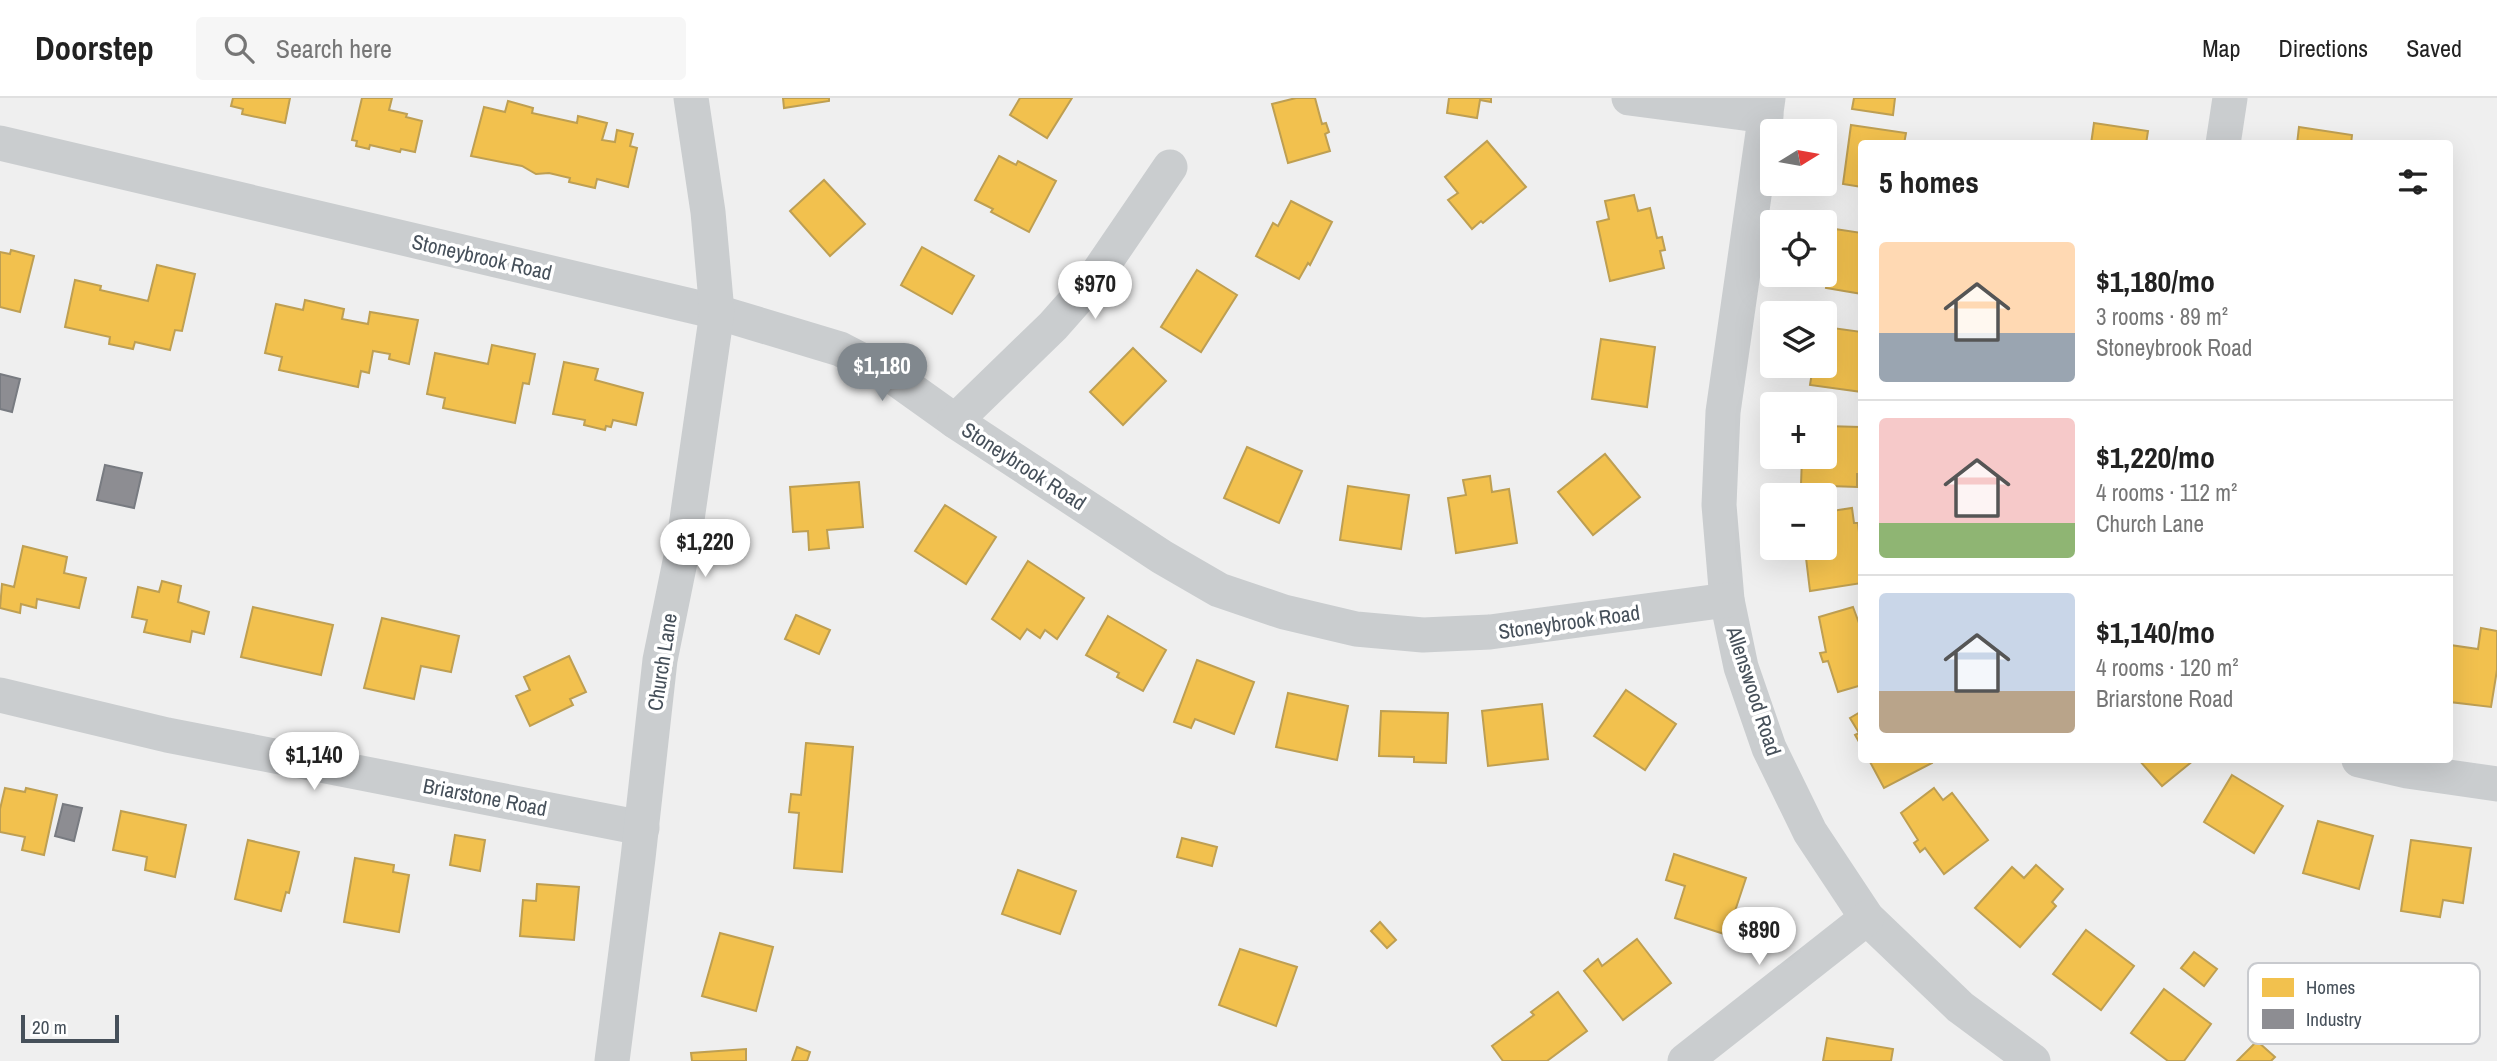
<!DOCTYPE html>
<html lang="en">
<head>
<meta charset="utf-8">
<style>
	body { margin:0; font-family:"Archivo Narrow",sans-serif; background:#f6f6f6; color:#222; height:100vh; display:flex; flex-direction:column; font-size:26px; white-space:nowrap }
	* { box-sizing:border-box; margin:0 }
	p { font-size:23px; color:#767676 }
	.icon { flex:none; width:38px; height:38px; fill:none; stroke:currentColor; stroke-width:2; stroke-linecap:round; stroke-linejoin:round }
	.map { position:relative; flex:1; overflow:hidden }
	.details { position:absolute; left:1858px; top:42px; width:595px; height:623px; display:flex; flex-direction:column; background:#fff; border-radius:7px; box-shadow:0 7px 28px #0002 }
	.details>* { flex:none }
	.needle { width:46px; rotate:79deg }
	.controls { position:absolute; left:1760px; top:21px; display:grid; gap:14px }
	.controls a { display:grid; place-items:center; width:77px; height:77px; border-radius:7px; background:#fff; box-shadow:0 7px 28px #0002; font-size:35px }
	.scale { position:absolute; left:21px; bottom:18px; width:98px; box-sizing:border-box; padding-left:7px; border:4px solid #46505a; border-top:0; font-size:19px; line-height:24px; white-space:nowrap; color:#46505a; -webkit-text-stroke:5px #fff; paint-order:stroke }
	.price { position:absolute; translate:-50% -60px; padding:0 16px; border-radius:24px; background:#fff; color:#222; font-size:23px; line-height:46px; filter:drop-shadow(0 2px 4px #0008) }
	.price::after { content:''; position:absolute; left:50%; top:42px; width:21px; height:16px; margin-left:-10px; background:inherit; clip-path:polygon(0 0,100% 0,50% 100%) }
	.price.active { background:#81888e; color:#fff }
	ul { padding:0; list-style:none }
	li { display:flex; align-items:center; gap:21px; height:175px; padding:0 21px }
	li+li { border-top:2px solid #e0e0e0 }
	li span { display:grid; place-items:center; flex:none; width:196px; height:140px; border-radius:7px; color:#555 }
	li>.icon { margin-inline-start:auto }
	span .icon { width:84px; height:84px; fill:#fffc; stroke-width:1 }
	li b { font-size:30px }
	h2 { display:flex; justify-content:space-between; align-items:center; height:84px; padding:0 21px; font-size:30px }
	header { display:flex; align-items:center; gap:42px; box-sizing:border-box; height:98px; padding:0 35px; background:#fff; border-bottom:2px solid #e0e0e0 }
	header strong { font-size:33px }
	nav { display:flex; gap:38px; margin-inline-start:auto; font-size:24px }
	.search { width:490px; height:63px; background:#f6f6f6; display:flex; align-items:center; gap:18px; box-sizing:border-box; padding:0 24px; border-radius:7px; color:#767676; font-size:26px }
	.map>svg:first-child { display:block }
	.homes { fill:#f2c14e; stroke:#be9f52; stroke-width:2 }
	.industry { fill:#8d8d92; stroke:#787b81; stroke-width:2 }
	.lines { fill:none; stroke-linecap:round; stroke-linejoin:round }
	.minor { stroke:#cacdcf; stroke-width:35 }
	.labels { text-anchor:middle; dominant-baseline:central; stroke-width:7; stroke-linejoin:round; paint-order:stroke }
	.street-label { font-size:21px; fill:#46505a; stroke:#fff }
	.key { fill:#fff; stroke:#c8cace; stroke-width:2 }
	.key-label { font-size:19px; fill:#46505a }
</style>
</head>
<body>
<header>
<strong>Doorstep</strong>
<div class="search"><svg class="icon" aria-label="search" viewBox="0 0 24 24"><circle cx="10" cy="10" r="6"/><path d="M15 15l6 6"/></svg>Search here</div>
<nav><a>Map</a><a>Directions</a><a>Saved</a></nav>
</header>
<div class="map">
<svg width="2497" height="963" viewBox="0 0 2497 963">
	<rect width="100%" height="100%" fill="#efefef"/>
	<!-- homes -->
	<g class="homes">
		<path d="M233,0H290L285,25L242,16L243,11L231,8Z"/>
		<path d="M362,0H392L389,12L407,16L406,19L422,23L415,54L401,51L400,54L370,47L369,51L356,48L357,43L352,42Z"/>
		<path d="M783,0H829V3L784,10Z"/>
		<path d="M1020,0H1072L1047,40L1010,17Z"/>
		<path d="M1296,0H1315L1322,26L1326,25L1329,34L1325,36L1330,53L1288,65L1272,6Z"/>
		<path d="M1449,0H1491V4L1480,2L1477,20L1447,15Z"/>
		<path d="M1854,0H1895L1893,17L1852,11Z"/>
		<path d="M508,3L533,10L532,15L577,25L578,18L607,25L602,42L615,44L617,32L633,36L630,48L637,50L628,89L597,81L595,90L569,84L570,80L549,75L536,76L522,68L471,58L484,9L505,14Z"/>
		<path d="M2094,25L2148,33L2146,46H2091Z"/>
		<path d="M1851,27L1906,35L1904,46H1862V89L1843,86Z"/>
		<path d="M2299,29L2352,37L2351,46H2297Z"/>
		<path d="M1487,43L1526,89L1483,125L1481,123L1472,131L1448,102L1458,95L1445,79Z"/>
		<path d="M999,58L1016,67L1018,63L1056,83L1029,134L991,114L993,111L975,102Z"/>
		<path d="M824,82L865,126L830,158L790,113Z"/>
		<path d="M1634,97L1638,113L1650,110L1657,140L1662,139L1665,152L1660,153L1664,170L1610,183L1597,124L1609,121L1605,103Z"/>
		<path d="M1291,103L1332,124L1310,167L1308,165L1299,181L1256,158L1273,125L1278,128Z"/>
		<path d="M1835,131L1862,135V196L1826,190Z"/>
		<path d="M922,149L974,178L952,216L901,187Z"/>
		<path d="M11,152L34,158L20,214L0,209V154L10,156Z"/>
		<path d="M157,167L195,176L182,233L175,232L170,252L135,244L133,251L109,246L110,239L65,229L75,182L101,188L100,192L148,203Z"/>
		<path d="M1197,172L1237,197L1201,254L1161,229Z"/>
		<path d="M305,202L344,211L342,221L368,226L370,214L418,222L409,266L389,261L390,256L373,253L369,275L361,273L358,289L279,272L282,259L265,255L276,206L303,212Z"/>
		<path d="M1825,229L1862,234V294L1810,287L1813,268H1825Z"/>
		<path d="M1601,241L1655,249L1647,309L1592,301Z"/>
		<path d="M492,247L535,256L529,286L523,285L515,325L443,310L445,300L427,296L435,255L488,266Z"/>
		<path d="M1133,250L1166,283L1123,327L1090,294Z"/>
		<path d="M564,264L598,271L595,282L643,295L636,327L613,322L611,329L606,328L605,332L584,327L585,322L553,316Z"/>
		<path d="M1825,328L1860,329L1862,332V376H1857V389L1801,387L1802,359H1825Z"/>
		<path d="M1247,349L1302,373L1279,425L1224,400Z"/>
		<path d="M1605,356L1640,399L1593,437L1558,394Z"/>
		<path d="M1490,378L1492,394L1509,391L1517,445L1456,455L1448,400L1466,397L1463,382Z"/>
		<path d="M859,384L863,429L827,432L829,450L809,452L808,433L793,434L790,389Z"/>
		<path d="M1348,388L1409,397L1401,451L1340,442Z"/>
		<path d="M945,407L996,439L966,486L915,453Z"/>
		<path d="M1852,410L1854,425H1858L1859,434L1862,433V485L1810,493L1806,460H1801L1800,450H1825V414Z"/>
		<path d="M23,448L67,459L64,475L86,480L79,510L37,501L36,510L21,506L20,515L0,510L2,486L14,489Z"/>
		<path d="M1028,463L1084,500L1057,541L1045,532L1040,540L1027,531L1020,541L992,521Z"/>
		<path d="M162,483L181,488L178,504L209,514L204,536L192,533L190,544L144,534L147,522L132,519L138,489L159,494Z"/>
		<path d="M253,509L333,527L321,577L241,559Z"/>
		<path d="M1853,509L1859,525L1862,524V587L1838,594L1828,563L1823,564L1820,555L1826,554L1819,519Z"/>
		<path d="M796,517L830,532L819,556L785,541Z"/>
		<path d="M1108,518L1166,552L1143,593L1117,579L1119,575L1086,557Z"/>
		<path d="M382,520L459,538L451,574L421,568L414,601L364,590Z"/>
		<path d="M2481,530L2497,533V572L2491,609L2450,604V547L2478,551Z"/>
		<path d="M569,558L586,594L570,601L573,607L530,628L516,598L530,592L524,579Z"/>
		<path d="M1197,562L1254,584L1234,636L1195,621L1191,630L1174,624Z"/>
		<path d="M1626,592L1676,626L1645,672L1594,638Z"/>
		<path d="M1288,595L1348,608L1337,662L1276,649Z"/>
		<path d="M1542,606L1548,661L1488,668L1482,613Z"/>
		<path d="M1381,613L1448,615L1446,665L1414,664V659L1379,658Z"/>
		<path d="M1862,613V649L1855,637L1859,635L1850,620Z"/>
		<path d="M806,645L853,649L842,774L794,770L799,715L789,714L791,696L801,697Z"/>
		<path d="M1869,662H1931L1932,665L1884,690Z"/>
		<path d="M2139,662H2194L2162,688Z"/>
		<path d="M2232,677L2283,708L2254,755L2204,724Z"/>
		<path d="M5,690L25,694L26,690L57,697L44,757L22,752L25,739L0,734V711Z"/>
		<path d="M1934,690L1943,702L1952,695L1988,742L1944,776L1925,750L1920,754L1914,745L1918,742L1901,715Z"/>
		<path d="M121,713L186,727L175,779L145,772L147,759L113,752Z"/>
		<path d="M2318,723L2373,738L2359,791L2303,775Z"/>
		<path d="M455,737L485,742L480,773L450,767Z"/>
		<path d="M1182,740L1217,749L1212,768L1177,759Z"/>
		<path d="M248,742L299,754L289,795L286,794L281,813L235,801Z"/>
		<path d="M2411,742L2471,750L2463,805L2443,802L2440,819L2401,813Z"/>
		<path d="M1674,756L1746,780L1727,837L1675,820L1685,788L1666,782Z"/>
		<path d="M355,760L394,767L393,774L409,777L399,834L344,824Z"/>
		<path d="M2036,767L2063,791L2052,804L2056,808L2020,849L1975,810L2012,769L2024,780Z"/>
		<path d="M1018,772L1076,793L1060,836L1002,816Z"/>
		<path d="M537,786L579,789L574,842L520,838L523,802L536,803Z"/>
		<path d="M1380,824L1396,842L1387,850L1371,833Z"/>
		<path d="M2086,832L2134,868L2101,912L2053,876Z"/>
		<path d="M720,835L773,849L756,913L702,898Z"/>
		<path d="M1637,841L1671,885L1623,922L1584,873L1598,861L1602,868Z"/>
		<path d="M1240,851L1297,869L1276,928L1219,907Z"/>
		<path d="M2194,854L2217,871L2204,888L2181,870Z"/>
		<path d="M2164,891L2211,926L2184,963H2168L2131,935Z"/>
		<path d="M1558,894L1587,933L1547,963H1503L1492,948L1534,917L1531,914Z"/>
		<path d="M1827,940L1893,951L1891,963H1823Z"/>
		<path d="M2257,943L2275,959L2271,963H2237Z"/>
		<path d="M797,949L810,954L807,963H792Z"/>
		<path d="M746,951V963H692L691,955Z"/>
	</g>
	<!-- industry -->
	<g class="industry">
		<path d="M0,276L20,281L12,314L0,311Z"/>
		<path d="M105,367L142,375L134,410L97,402Z"/>
		<path d="M63,706L82,710L74,743L55,738Z"/>
	</g>
	<g class="lines">
		<!-- minor -->
		<g class="minor">
			<path d="M1629,0L1766,18"/>
			<path d="M1768,0L1723,314L1719,407L1727,502L1741,569L1769,650L1810,734L1867,820L1960,909L2033,963"/>
			<path d="M0,45L717,214L840,251L892,278L955,323L1162,459L1219,492L1284,514L1356,531L1423,537L1490,534L1727,502"/>
			<path d="M2223,46L2230,0"/>
			<path d="M955,323L1053,228L1091,185L1170,69"/>
			<path d="M0,597L167,637L642,730"/>
			<path d="M2359,662L2407,673L2497,686"/>
			<path d="M612,963L638,760L660,562L683,449L717,214L708,114L691,0"/>
			<path d="M1685,963L1867,820"/>
		</g>
	</g>
	<g class="labels">
		<!-- street labels -->
		<g class="street-label">
			<text transform="translate(482 159) rotate(13)">Stoneybrook Road</text>
			<text transform="translate(1024 368) rotate(33)">Stoneybrook Road</text>
			<text transform="translate(1569 524) rotate(-8)">Stoneybrook Road</text>
			<text transform="translate(662 564) rotate(-81)">Church Lane</text>
			<text transform="translate(1754 593) rotate(72)">Allenswood Road</text>
			<text transform="translate(485 699) rotate(11)">Briarstone Road</text>
		</g>
	</g>
	<!-- legend -->
	<rect x="2248" y="865" width="232" height="81" rx="10" class="key"/>
	<rect x="2262" y="880" width="32" height="19" fill="#f2c14e"/>
	<rect x="2262" y="911" width="32" height="20" fill="#8d8d92"/>
	<g class="key-label">
		<text x="2306" y="896">Homes</text>
		<text x="2306" y="928">Industry</text>
	</g>
</svg>
<div class="controls">
<a><svg class="needle" viewBox="-14 -14 28 28"><path d="M0-13l5 13h-10z" fill="#e53935"/><path d="M0 13l5-13h-10z" fill="#767676"/></svg></a>
<a><svg class="icon" aria-label="locate" viewBox="0 0 24 24"><circle cx="12" cy="12" r="6"/><path d="M12 2v4M12 18v4M2 12h4M18 12h4"/></svg></a>
<a><svg class="icon" aria-label="layers" viewBox="0 0 24 24"><path d="M12 4l9 5-9 5-9-5zM3 14l9 5 9-5"/></svg></a>
<a>+</a>
<a>−</a>
</div>
<div class="scale">20 m</div>
<b class="price" style="left:1095px;top:223px">$970</b>
<b class="price active" style="left:882px;top:305px">$1,180</b>
<b class="price" style="left:705px;top:481px">$1,220</b>
<b class="price" style="left:314px;top:694px">$1,140</b>
<b class="price" style="left:1759px;top:869px">$890</b>
<section class="details">
<h2>5 homes<svg class="icon" aria-label="filters" viewBox="0 0 24 24"><path d="M4 7h16M4 17h16"/><circle cx="9" cy="7" r="2"/><circle cx="15" cy="17" r="2"/></svg></h2>
<ul>
<li><span style="background:linear-gradient(#ffd9b3 65%,#9aa5b1 0)"><svg class="icon" aria-label="home" viewBox="0 0 24 24"><path d="M3 11l9-7 9 7M6 9v11h12V9"/></svg></span><div><b>$1,180/mo</b><p>3 rooms · 89 m²</p><p>Stoneybrook Road</p></div></li>
<li><span style="background:linear-gradient(#f6c9c9 75%,#8fb573 0)"><svg class="icon" aria-label="home" viewBox="0 0 24 24"><path d="M3 11l9-7 9 7M6 9v11h12V9"/></svg></span><div><b>$1,220/mo</b><p>4 rooms · 112 m²</p><p>Church Lane</p></div></li>
<li><span style="background:linear-gradient(#c9d6e8 70%,#b9a48a 0)"><svg class="icon" aria-label="home" viewBox="0 0 24 24"><path d="M3 11l9-7 9 7M6 9v11h12V9"/></svg></span><div><b>$1,140/mo</b><p>4 rooms · 120 m²</p><p>Briarstone Road</p></div></li>
</ul>
</section>
</div>
</body>
</html>
